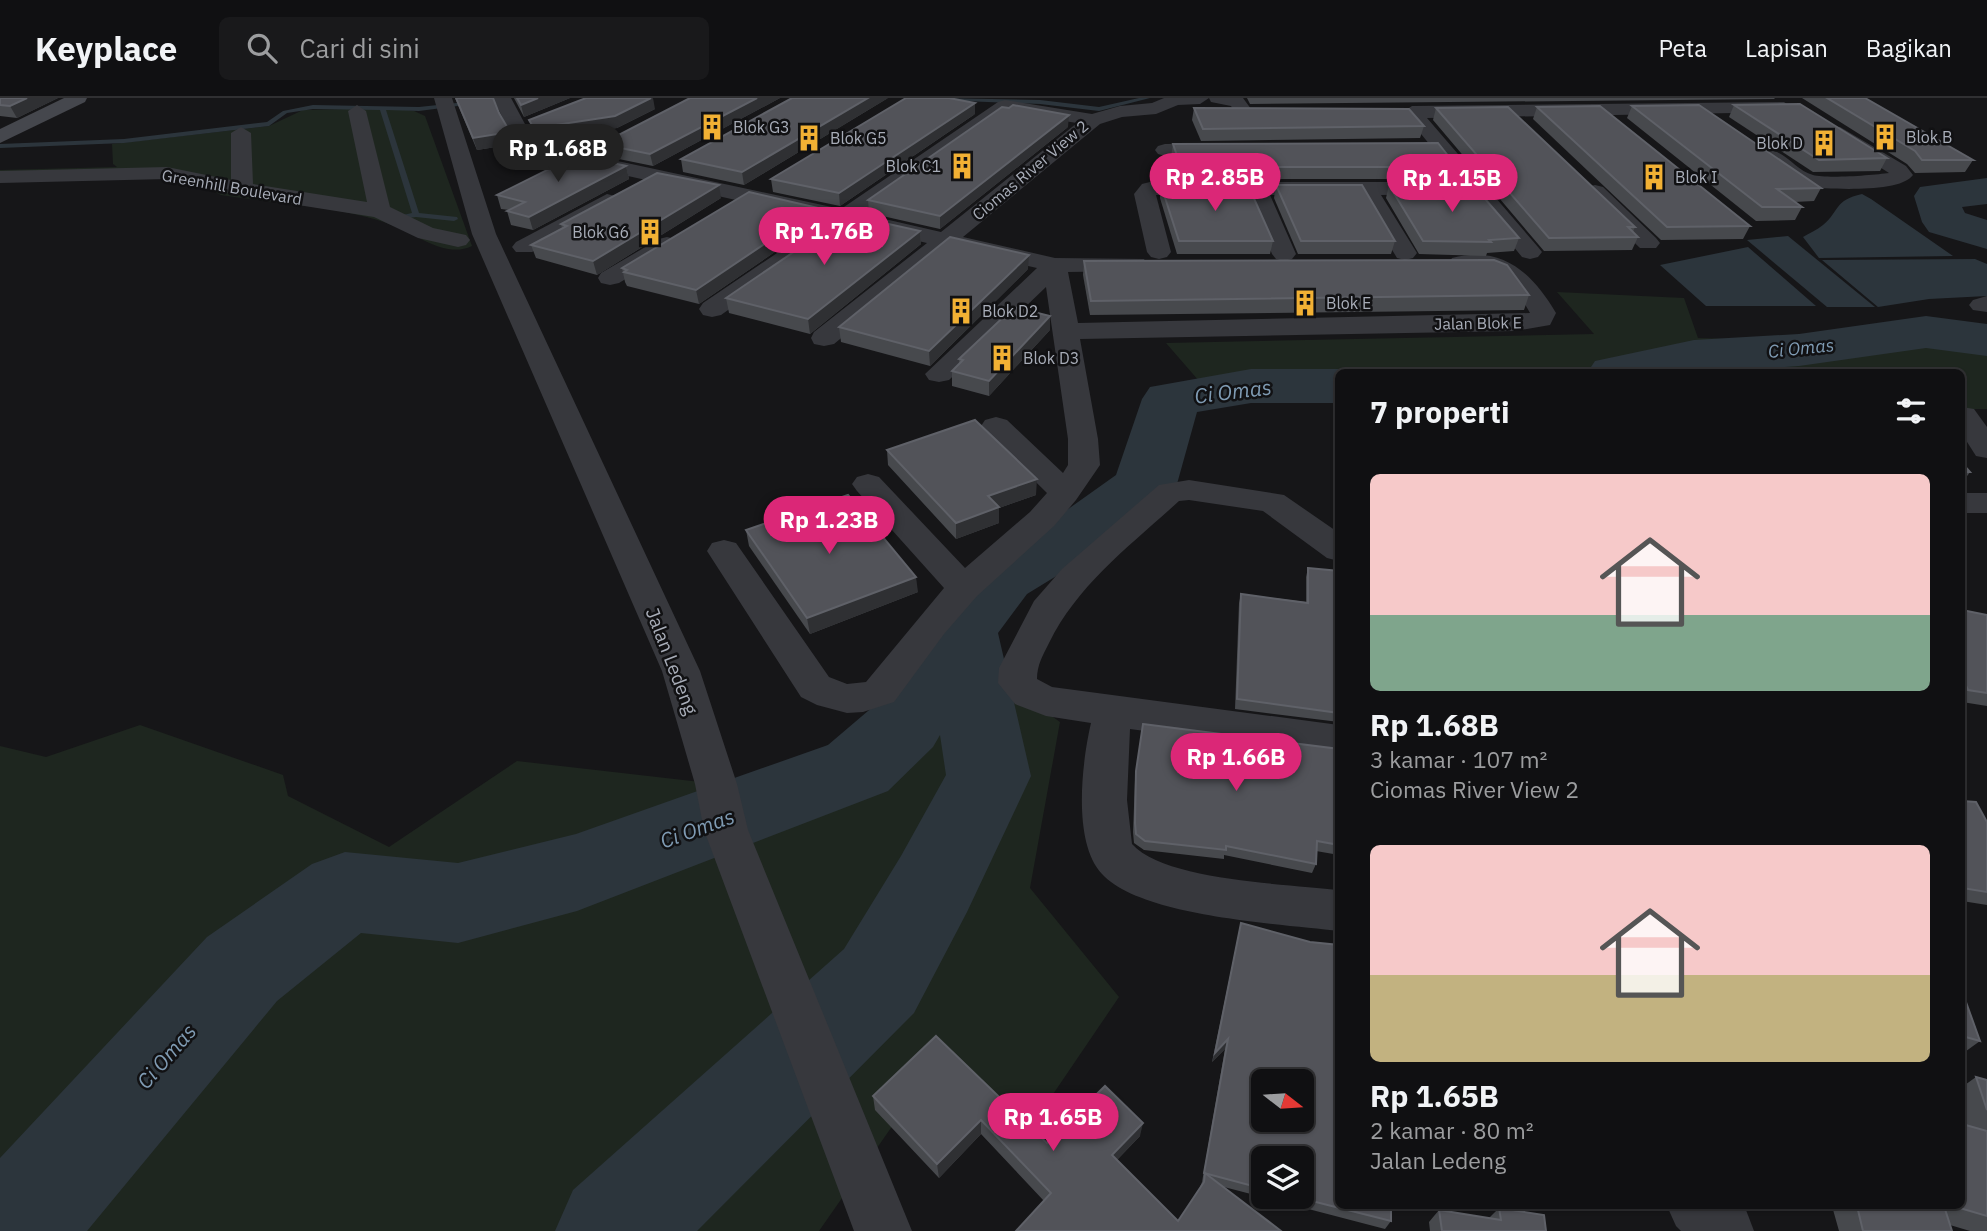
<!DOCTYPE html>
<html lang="id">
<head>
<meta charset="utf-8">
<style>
	body { margin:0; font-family:"IBM Plex Sans",sans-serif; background:#19191b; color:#f1f3f6; height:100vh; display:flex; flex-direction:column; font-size:26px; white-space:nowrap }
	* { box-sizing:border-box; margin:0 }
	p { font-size:23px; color:#9c9d9f }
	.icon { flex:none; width:38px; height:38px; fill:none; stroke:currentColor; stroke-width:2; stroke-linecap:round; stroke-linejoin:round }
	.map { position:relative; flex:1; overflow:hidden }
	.side { position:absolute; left:1335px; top:271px; width:630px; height:840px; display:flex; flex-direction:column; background:#101012; border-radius:10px; box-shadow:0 2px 5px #0004,0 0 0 2px #303032 }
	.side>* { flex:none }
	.needle { width:46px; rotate:107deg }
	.fabs { position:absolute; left:1251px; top:971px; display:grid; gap:14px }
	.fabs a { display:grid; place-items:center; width:63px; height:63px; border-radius:10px; background:#101012; box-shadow:0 2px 5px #0004,0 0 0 2px #303032; font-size:35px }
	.price { position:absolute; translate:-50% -60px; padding:0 16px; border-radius:24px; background:#db2777; color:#fff; font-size:23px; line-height:46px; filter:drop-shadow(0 2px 4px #0008) }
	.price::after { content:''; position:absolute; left:50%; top:42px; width:21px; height:16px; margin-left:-10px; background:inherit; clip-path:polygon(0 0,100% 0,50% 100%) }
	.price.active { background:#222; color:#fff }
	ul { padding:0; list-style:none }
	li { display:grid; align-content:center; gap:14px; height:371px; padding:0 35px }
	li span { display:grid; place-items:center; height:217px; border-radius:10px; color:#555 }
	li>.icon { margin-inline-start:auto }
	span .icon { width:126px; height:126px; fill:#fffc; stroke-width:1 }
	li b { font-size:30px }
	h2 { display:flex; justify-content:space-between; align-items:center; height:84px; padding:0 35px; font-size:30px }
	header { display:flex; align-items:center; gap:42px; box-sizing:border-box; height:98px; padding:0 35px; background:#101012; border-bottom:2px solid #303032 }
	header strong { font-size:33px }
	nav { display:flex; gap:38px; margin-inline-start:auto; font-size:24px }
	.search { width:490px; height:63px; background:#19191b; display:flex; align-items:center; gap:18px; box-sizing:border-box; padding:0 24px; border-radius:10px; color:#9c9d9f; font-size:26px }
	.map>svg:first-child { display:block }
	.green { fill:#1e261f }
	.water { fill:#2c353c }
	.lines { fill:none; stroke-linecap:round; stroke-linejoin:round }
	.stream { fill:#2c353c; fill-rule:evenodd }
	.river { fill:#2c353c; fill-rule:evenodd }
	.street { fill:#37383d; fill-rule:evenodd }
	.secondary { fill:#45474d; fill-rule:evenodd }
	.wall { fill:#47494d; fill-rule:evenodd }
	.shaded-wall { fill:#2f3033 }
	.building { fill:#525359; stroke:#5f6168; stroke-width:2; fill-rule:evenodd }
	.labels { text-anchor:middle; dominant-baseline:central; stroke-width:5; stroke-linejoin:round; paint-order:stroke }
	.far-poi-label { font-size:16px; fill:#a8adb8; stroke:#111113; text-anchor:start }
	.far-street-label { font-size:16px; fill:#a8adb8; stroke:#111113 }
	.far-water-label { font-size:18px; font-style:italic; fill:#7f9bb3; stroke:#111113 }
	.street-label { font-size:19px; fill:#a8adb8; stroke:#111113 }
	.water-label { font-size:21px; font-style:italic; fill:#7f9bb3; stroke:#111113 }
</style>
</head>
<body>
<header>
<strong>Keyplace</strong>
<div class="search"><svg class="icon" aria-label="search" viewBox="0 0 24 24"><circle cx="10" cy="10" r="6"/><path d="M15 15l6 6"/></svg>Cari di sini</div>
<nav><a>Peta</a><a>Lapisan</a><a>Bagikan</a></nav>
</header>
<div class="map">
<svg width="1987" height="1133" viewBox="0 0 1987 1133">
	<rect width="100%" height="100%" fill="#161618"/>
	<!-- green -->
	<g class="green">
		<path d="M388,10L414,13L425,18L472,148C447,160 420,139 397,129C351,109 272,105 221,97C178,72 53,77 0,75V72L117,69L113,66L112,46L269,28L303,12Z"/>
		<path d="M1557,194L1684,200L1698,240L1987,249V311H1962V275H1629L1601,271L1339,275V279L1199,283L1166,245L1594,236Z"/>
		<path d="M974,563L1060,624L1030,790L1119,899L1011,1058L937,964L819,1133H0V648L46,659L140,627L283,677L288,698L389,749L517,663L753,690Z"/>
	</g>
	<!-- water -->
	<g class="water">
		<path d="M1862,96L1871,101L1953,158L1819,160L1803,139C1809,135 1817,132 1823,127C1840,113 1834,102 1862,96Z"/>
		<path d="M1788,138L1875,209H1827L1747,142Z"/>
		<path d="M1748,149L1816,208H1706L1660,167Z"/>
		<path d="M1975,161L1987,166V198L1929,201L1878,209L1822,162Z"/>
	</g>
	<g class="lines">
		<!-- stream -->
		<g class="stream">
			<path d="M936,0L1040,2L1099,9L1139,0H1150L1099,13L1040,6L939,2Z"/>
			<path d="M475,3L473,6L419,13L386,12L419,115L457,119L458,121L454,123L416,119L393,122L389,120L412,115L380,12L313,11L287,15L269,28L124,45L0,50V46L124,41L267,24L283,13L313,7L419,9Z"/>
		</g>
		<!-- river -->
		<g class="river">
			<path d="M1987,80V106L1962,109L1965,115L1987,122V151L1929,134L1922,124L1914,98L1920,89Z"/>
			<path d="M1926,218L1987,226V258L1926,250L1799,268L1706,275H1587L1595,263L1694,242L1799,236Z"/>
			<path d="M1251,271H1339L1355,275H1339V305H1251L1197,314L1177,386L1168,400L1112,444L1027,496L998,535L1031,678L967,814L914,915L697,1133H555L573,1092L844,851L901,758L946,677L940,637L933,649L888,693L577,813L458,845L361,835L277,903L87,1133H0V1060L207,839L312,766L345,754L458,765L576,736L828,647L875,607L934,514L977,464L1064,414L1116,377L1142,301L1150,289Z"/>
		</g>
		<!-- street -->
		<g class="street">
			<path d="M434,0H452L496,136L700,573L737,686L748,732L912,1133H854L704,732L695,686L662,573L472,136Z"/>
			<path d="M493,0H511L533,41L543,47L841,111L998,4L1005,2L1092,16L1120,8L1152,5L1164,0H1243L1254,15L1252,19H1238L1231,8L1211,4L1209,0L1200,6L1178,7L1156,16L1122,19L1100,26L963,139L1055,160L1144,161L1147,166L1144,171L1135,173L1068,174L1078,225L1530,215C1502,165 1498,182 1452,170L1449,165L1452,160C1503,147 1532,175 1556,215L1550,227L1515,233L1080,241L1098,341L1100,367L1076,402L1054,428L977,498L944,536L894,604L863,614L847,615L817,607L801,599L707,453L712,445L724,442L736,445L829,579L847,586L866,584L944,490L857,393L852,386L857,379L868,376L879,379L965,470L1030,414L1047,395L985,334L981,328L985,322L996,319L1007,322L1063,375L1068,367V341L1046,189L949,282L939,284L929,282L925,276L1037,170L950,150L834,246L824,248L814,246L811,240L814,234L927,145L849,127L721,217L712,219L703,217L699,211L703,205L826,122L529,56L515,45ZM1008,14L1077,25L941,134L863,116Z"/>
			<path d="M1784,4L1793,10L1791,14L1427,20L1538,149L1542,154L1538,159L1530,161L1522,159L1403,14L1412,8Z"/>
			<path d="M357,7L366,13L390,109L433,130L466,137L470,142L466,147L458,149L418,140L374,119L242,98L167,81L0,85V73L167,69L231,82V35L241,29L251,35L253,86L367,104L348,13Z"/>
			<path d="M1840,29L1906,68L1913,77C1899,96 1831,90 1807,90L1799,89L1758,57L1761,53C1783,47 1794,73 1813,77C1828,81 1874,77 1889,75L1833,39L1830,35L1833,31Z"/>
			<path d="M1223,45L1230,47L1233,51L1230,55L1165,58L1158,56L1155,52L1158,48L1165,46Z"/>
			<path d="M1150,84H1440L1448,85L1451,90L1448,95L1440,96L1381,97L1417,155L1413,160L1405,162L1397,160L1359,97H1270L1296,156L1292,161L1284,163L1276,161L1272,156L1248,97H1156L1171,154L1167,159L1159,161L1151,159L1147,154L1134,96L1142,86Z"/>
			<path d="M1595,87L1603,89L1656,140L1660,145L1656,150H1640L1587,99L1584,94L1587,89Z"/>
			<path d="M607,96L615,98L618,103L615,108L532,154H516L512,149L516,144Z"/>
			<path d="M667,139L675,141L679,146L675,151L619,185L610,187L601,185L598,180L601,175L659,141Z"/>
			<path d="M1987,198V214L1973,212L1969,207L1973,202Z"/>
			<path d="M1962,309L1974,311L1987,329V360L1976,358L1962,336Z"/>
			<path d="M1189,382L1284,397L1339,435V463L1327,460L1263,413L1189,402L1179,403C1131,447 1078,486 1049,545C1043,557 1037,567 1037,581L1052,589L1339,627V659L1130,631L1127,702L1132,746C1165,783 1288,786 1339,792V833C1282,826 1141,819 1102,776C1072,744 1082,664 1091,625L1046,618L1015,606L998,585L999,570L1034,503L1062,471L1159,387Z"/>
			<rect x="1962" y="395" width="25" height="20"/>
			<path d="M1667,1108H1740L1746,1112L1754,1133H1681L1676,1128Z"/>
		</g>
		<!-- secondary -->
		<path class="secondary" d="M64,0H87L85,4L0,45V31Z"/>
	</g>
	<!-- wall -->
	<g class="wall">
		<path d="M0,0H58L17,20L0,18Z"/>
		<path d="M455,0H493L499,15L514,46L477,52Z"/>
		<path d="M514,0H570L524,19Z"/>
		<path d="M690,0H780L653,68L604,58L601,46Z"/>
		<path d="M888,0L744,87L683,74L681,61Z"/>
		<path d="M1247,0H1775L1774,1L1250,6Z"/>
		<path d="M1802,0H1865L1973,62L1965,74L1915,75L1907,66Z"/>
		<path d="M1734,7L1887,60L1880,73L1813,74L1729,19Z"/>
		<path d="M1632,8L1821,90L1814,103L1794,104L1802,109L1795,122L1756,123L1627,20Z"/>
		<path d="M1537,9L1750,128L1743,141L1661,142L1533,21Z"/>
		<path d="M1194,10L1424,28L1420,40L1201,43L1192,22Z"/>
		<path d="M1436,10L1635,129L1633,134L1638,139L1632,152L1544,153L1433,22Z"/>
		<path d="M655,11L617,30L540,42L535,39L529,22Z"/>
		<path d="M975,16L840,108L773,94L771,81Z"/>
		<path d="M1068,29L940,131L869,115L868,102Z"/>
		<path d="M1173,46L1457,69L1454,81H1179L1171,59Z"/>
		<path d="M626,68L629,81L533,132L511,127L507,113L509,112L501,111L497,97Z"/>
		<path d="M1161,87L1273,143L1270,156H1177L1160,100Z"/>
		<path d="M1276,87L1395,143L1391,156H1298L1274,100Z"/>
		<path d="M1389,87L1519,140L1514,153L1487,155L1486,158L1419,156L1386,100Z"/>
		<path d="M721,100L597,177L536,160L531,147L562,130L561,126Z"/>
		<path d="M818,110L820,123L699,206L627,188L625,184L622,170Z"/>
		<path d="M920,133L921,146L810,236L729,215L726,200Z"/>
		<path d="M1084,163L1529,197L1524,212L1090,217L1083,177Z"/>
		<path d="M1028,171L930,268L841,244L839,229Z"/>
		<path d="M1050,232L989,298L952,288V273L959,266V261Z"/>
		<path d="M887,352L1036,397L999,410V425L956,441L888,367Z"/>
		<path d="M1962,365L1970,374L1962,385Z"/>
		<path d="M746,432L918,494L810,536L749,448Z"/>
		<path d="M1308,470L1339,473V624L1235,611L1239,505L1241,496L1306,504V479Z"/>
		<path d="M1962,512L1987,517V608L1962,604Z"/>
		<path d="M1143,626L1339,651V757L1316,753V766L1312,775L1224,757V761L1144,752L1134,745L1133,734L1135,682Z"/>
		<path d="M1962,703L1987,724V807L1962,803Z"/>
		<path d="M1241,825L1391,1123L1385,1131L1224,1089L1281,1133H1016L1044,1103L981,1036L939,1080L875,1012L873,998L936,938L1047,1045L1140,1038L1117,1062L1178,1123L1200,1089L1202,1084L1225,951L1212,964ZM1264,1060L1302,1099H1264Z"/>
		<path d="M1962,893L1980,943L1962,956Z"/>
		<path d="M1976,979L1987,982V1133H1970L1950,1127L1952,1133H1839L1832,1108H1962L1964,1027L1962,1019V989Z"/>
		<path d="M1499,1110L1546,1133H1430L1429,1124L1439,1112L1489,1120Z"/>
	</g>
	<!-- shaded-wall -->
	<g class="shaded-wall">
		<path d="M27,0H58L17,20L10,8Z"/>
		<path d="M538,0H570L524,19L521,7Z"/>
		<path d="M651,0H653L655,11L617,30L540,42L536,30Z"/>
		<path d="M757,0H780L653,68L650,56Z"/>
		<path d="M868,0H888L744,87L742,74Z"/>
		<path d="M975,5V16L840,108L839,95Z"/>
		<path d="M1069,17L1068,29L940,131V118Z"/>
		<path d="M510,34L514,46L477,52L473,40Z"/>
		<path d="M626,68L629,81L533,132L529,119Z"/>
		<path d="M719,87L721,100L597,177L593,163Z"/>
		<path d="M818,110L820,123L699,206L696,192Z"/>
		<path d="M920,133L921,146L810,236L808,221Z"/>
		<path d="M1029,157L1028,171L930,268L929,253Z"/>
		<path d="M1050,218V232L989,298V283Z"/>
		<path d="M1037,381L1036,397L999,410V425L956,441V425L988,398Z"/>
		<path d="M916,479L918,494L810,536L807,520Z"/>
		<path d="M1228,941L1225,951L1212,964L1215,955Z"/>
		<path d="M981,1022V1036L939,1080L937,1066Z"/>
		<path d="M1143,1025L1140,1038L1109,1070L1112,1057Z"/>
	</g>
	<!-- building -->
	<g class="building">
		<path d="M0,0H27L10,8L0,7Z"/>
		<path d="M456,0H493L499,15L510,34L473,40Z"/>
		<path d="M517,0H538L521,7Z"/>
		<path d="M586,0H651L615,18L536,30L532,27L529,22Z"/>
		<path d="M690,0H757L650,56L601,46Z"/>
		<path d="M792,0H868L742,74L681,61Z"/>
		<path d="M906,0H949L975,5L839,95L771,81Z"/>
		<path d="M1827,0H1865L1973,62H1922L1915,53Z"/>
		<path d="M1800,6L1887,60L1819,62L1734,7Z"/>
		<path d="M1013,7L1069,17L940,118L868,102L1002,9L1009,10Z"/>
		<path d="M1699,7L1821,90L1777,91L1802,109H1762L1632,8Z"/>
		<path d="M1600,8L1750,128L1667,129L1537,9Z"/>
		<path d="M1508,9L1635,129H1628L1638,139L1549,140L1436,10Z"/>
		<path d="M1194,10L1409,11L1424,28L1203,31Z"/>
		<path d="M1438,45L1457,69H1181L1173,46Z"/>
		<path d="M577,57L626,68L529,119L507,113L525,104L497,97Z"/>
		<path d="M657,75L719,87L593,163L531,147L567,128L561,126Z"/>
		<path d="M1161,87H1248L1273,143H1179Z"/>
		<path d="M1276,87H1362L1395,143H1301Z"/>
		<path d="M1389,87H1473L1519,140L1489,142L1491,144L1423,143Z"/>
		<path d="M749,94L818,110L696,192L624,174L627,172L622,170Z"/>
		<path d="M848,117L920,133L808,221L726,200Z"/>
		<path d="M950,139L1029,157L929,253L839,229Z"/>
		<path d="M1494,162L1507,167L1529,197L1091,203L1084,163Z"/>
		<path d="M1014,209L1050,218L989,283L952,273L963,262L959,261Z"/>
		<path d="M975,322L1037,381L988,398L999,409L956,425L887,352Z"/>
		<path d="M1962,365L1970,374H1962Z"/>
		<path d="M848,397L916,479L807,520L746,432Z"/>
		<path d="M1308,470L1339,473V615L1237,601L1241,496L1308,505Z"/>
		<path d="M1962,512L1987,517V595L1968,592L1962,579Z"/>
		<path d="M1143,626L1339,651V747L1317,743L1316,766L1226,748V752L1145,743L1136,736L1135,725L1136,673Z"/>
		<path d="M1962,703L1976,704L1987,724V794L1962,790Z"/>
		<path d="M1241,825L1310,844L1339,847V1108H1391V1123L1296,1099H1302V1060H1264V1091L1204,1075L1228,941L1215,955ZM1264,984H1302V1022H1264Z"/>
		<path d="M1962,893L1980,943L1962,938Z"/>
		<path d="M936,938L1047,1045L1105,988L1143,1025L1112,1057L1178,1123L1204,1084L1205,1075L1281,1133H1016L1051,1095L981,1022L937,1066L873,998Z"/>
		<path d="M1976,979L1987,982V1012Z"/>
		<path d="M1962,1026L1987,1033V1118L1953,1108H1962Z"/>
		<path d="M1857,1108H1944L1952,1133H1863Z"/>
		<path d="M1499,1110L1544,1117L1546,1133H1442L1439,1112L1501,1122Z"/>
	</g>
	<!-- icons -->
	<defs>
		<g id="building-bare" transform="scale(2.1)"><path d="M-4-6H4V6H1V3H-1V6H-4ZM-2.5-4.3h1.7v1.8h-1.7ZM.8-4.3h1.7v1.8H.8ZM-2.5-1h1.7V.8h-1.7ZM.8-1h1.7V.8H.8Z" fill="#f2b134" stroke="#111113" stroke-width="2.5" paint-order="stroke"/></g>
	</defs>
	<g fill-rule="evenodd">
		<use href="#building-bare" x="712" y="29"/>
		<use href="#building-bare" x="1885" y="39"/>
		<use href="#building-bare" x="809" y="40"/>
		<use href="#building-bare" x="1824" y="45"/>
		<use href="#building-bare" x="962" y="68"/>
		<use href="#building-bare" x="1654" y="79"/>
		<use href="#building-bare" x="650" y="134"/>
		<use href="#building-bare" x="1305" y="205"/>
		<use href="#building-bare" x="961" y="213"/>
		<use href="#building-bare" x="1002" y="260"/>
	</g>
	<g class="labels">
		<!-- far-poi labels -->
		<g class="far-poi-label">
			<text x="733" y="29">Blok G3</text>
			<text x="1906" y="39">Blok B</text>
			<text x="830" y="40">Blok G5</text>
			<text x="1803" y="45" text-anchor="end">Blok D</text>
			<text x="941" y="68" text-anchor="end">Blok C1</text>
			<text x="1675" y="79">Blok I</text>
			<text x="629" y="134" text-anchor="end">Blok G6</text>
			<text x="1326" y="205">Blok E</text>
			<text x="982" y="213">Blok D2</text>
			<text x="1023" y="260">Blok D3</text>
		</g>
		<!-- far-street labels -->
		<g class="far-street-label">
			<text transform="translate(1030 72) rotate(-40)">Ciomas River View 2</text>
			<text transform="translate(232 89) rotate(10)">Greenhill Boulevard</text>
			<text transform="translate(1478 225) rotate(-1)">Jalan Blok E</text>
		</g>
		<!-- far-water labels -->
		<g class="far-water-label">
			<text transform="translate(1801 250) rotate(-6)">Ci Omas</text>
		</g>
		<!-- street labels -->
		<g class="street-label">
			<text transform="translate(672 563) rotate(69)">Jalan Ledeng</text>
		</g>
		<!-- water labels -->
		<g class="water-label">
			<text transform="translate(1233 293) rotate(-7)">Ci Omas</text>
			<text transform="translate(697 730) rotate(-20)">Ci Omas</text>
			<text transform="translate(166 958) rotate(-49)">Ci Omas</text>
		</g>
	</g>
</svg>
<div class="fabs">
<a><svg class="needle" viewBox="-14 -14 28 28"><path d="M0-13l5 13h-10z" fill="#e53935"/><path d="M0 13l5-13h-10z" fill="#9c9d9f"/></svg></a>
<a><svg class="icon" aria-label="layers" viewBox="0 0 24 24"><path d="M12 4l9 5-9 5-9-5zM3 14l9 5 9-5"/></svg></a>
</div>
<b class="price active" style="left:558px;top:86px">Rp 1.68B</b>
<b class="price" style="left:1215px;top:115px">Rp 2.85B</b>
<b class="price" style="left:1452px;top:116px">Rp 1.15B</b>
<b class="price" style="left:824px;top:169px">Rp 1.76B</b>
<b class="price" style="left:829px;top:458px">Rp 1.23B</b>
<b class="price" style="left:1236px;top:695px">Rp 1.66B</b>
<b class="price" style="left:1053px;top:1055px">Rp 1.65B</b>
<section class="side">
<h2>7 properti<svg class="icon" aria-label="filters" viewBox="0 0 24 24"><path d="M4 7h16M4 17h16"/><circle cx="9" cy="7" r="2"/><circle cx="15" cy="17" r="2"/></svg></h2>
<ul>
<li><span style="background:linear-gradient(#f6c9c9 65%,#7fa58c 0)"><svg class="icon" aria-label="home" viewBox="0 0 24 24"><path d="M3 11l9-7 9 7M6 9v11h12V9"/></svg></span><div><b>Rp 1.68B</b><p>3 kamar · 107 m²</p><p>Ciomas River View 2</p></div></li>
<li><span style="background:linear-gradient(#f6c9c9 60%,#c2b280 0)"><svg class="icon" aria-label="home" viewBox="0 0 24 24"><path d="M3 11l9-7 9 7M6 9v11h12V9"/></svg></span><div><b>Rp 1.65B</b><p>2 kamar · 80 m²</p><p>Jalan Ledeng</p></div></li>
</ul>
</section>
</div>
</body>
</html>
